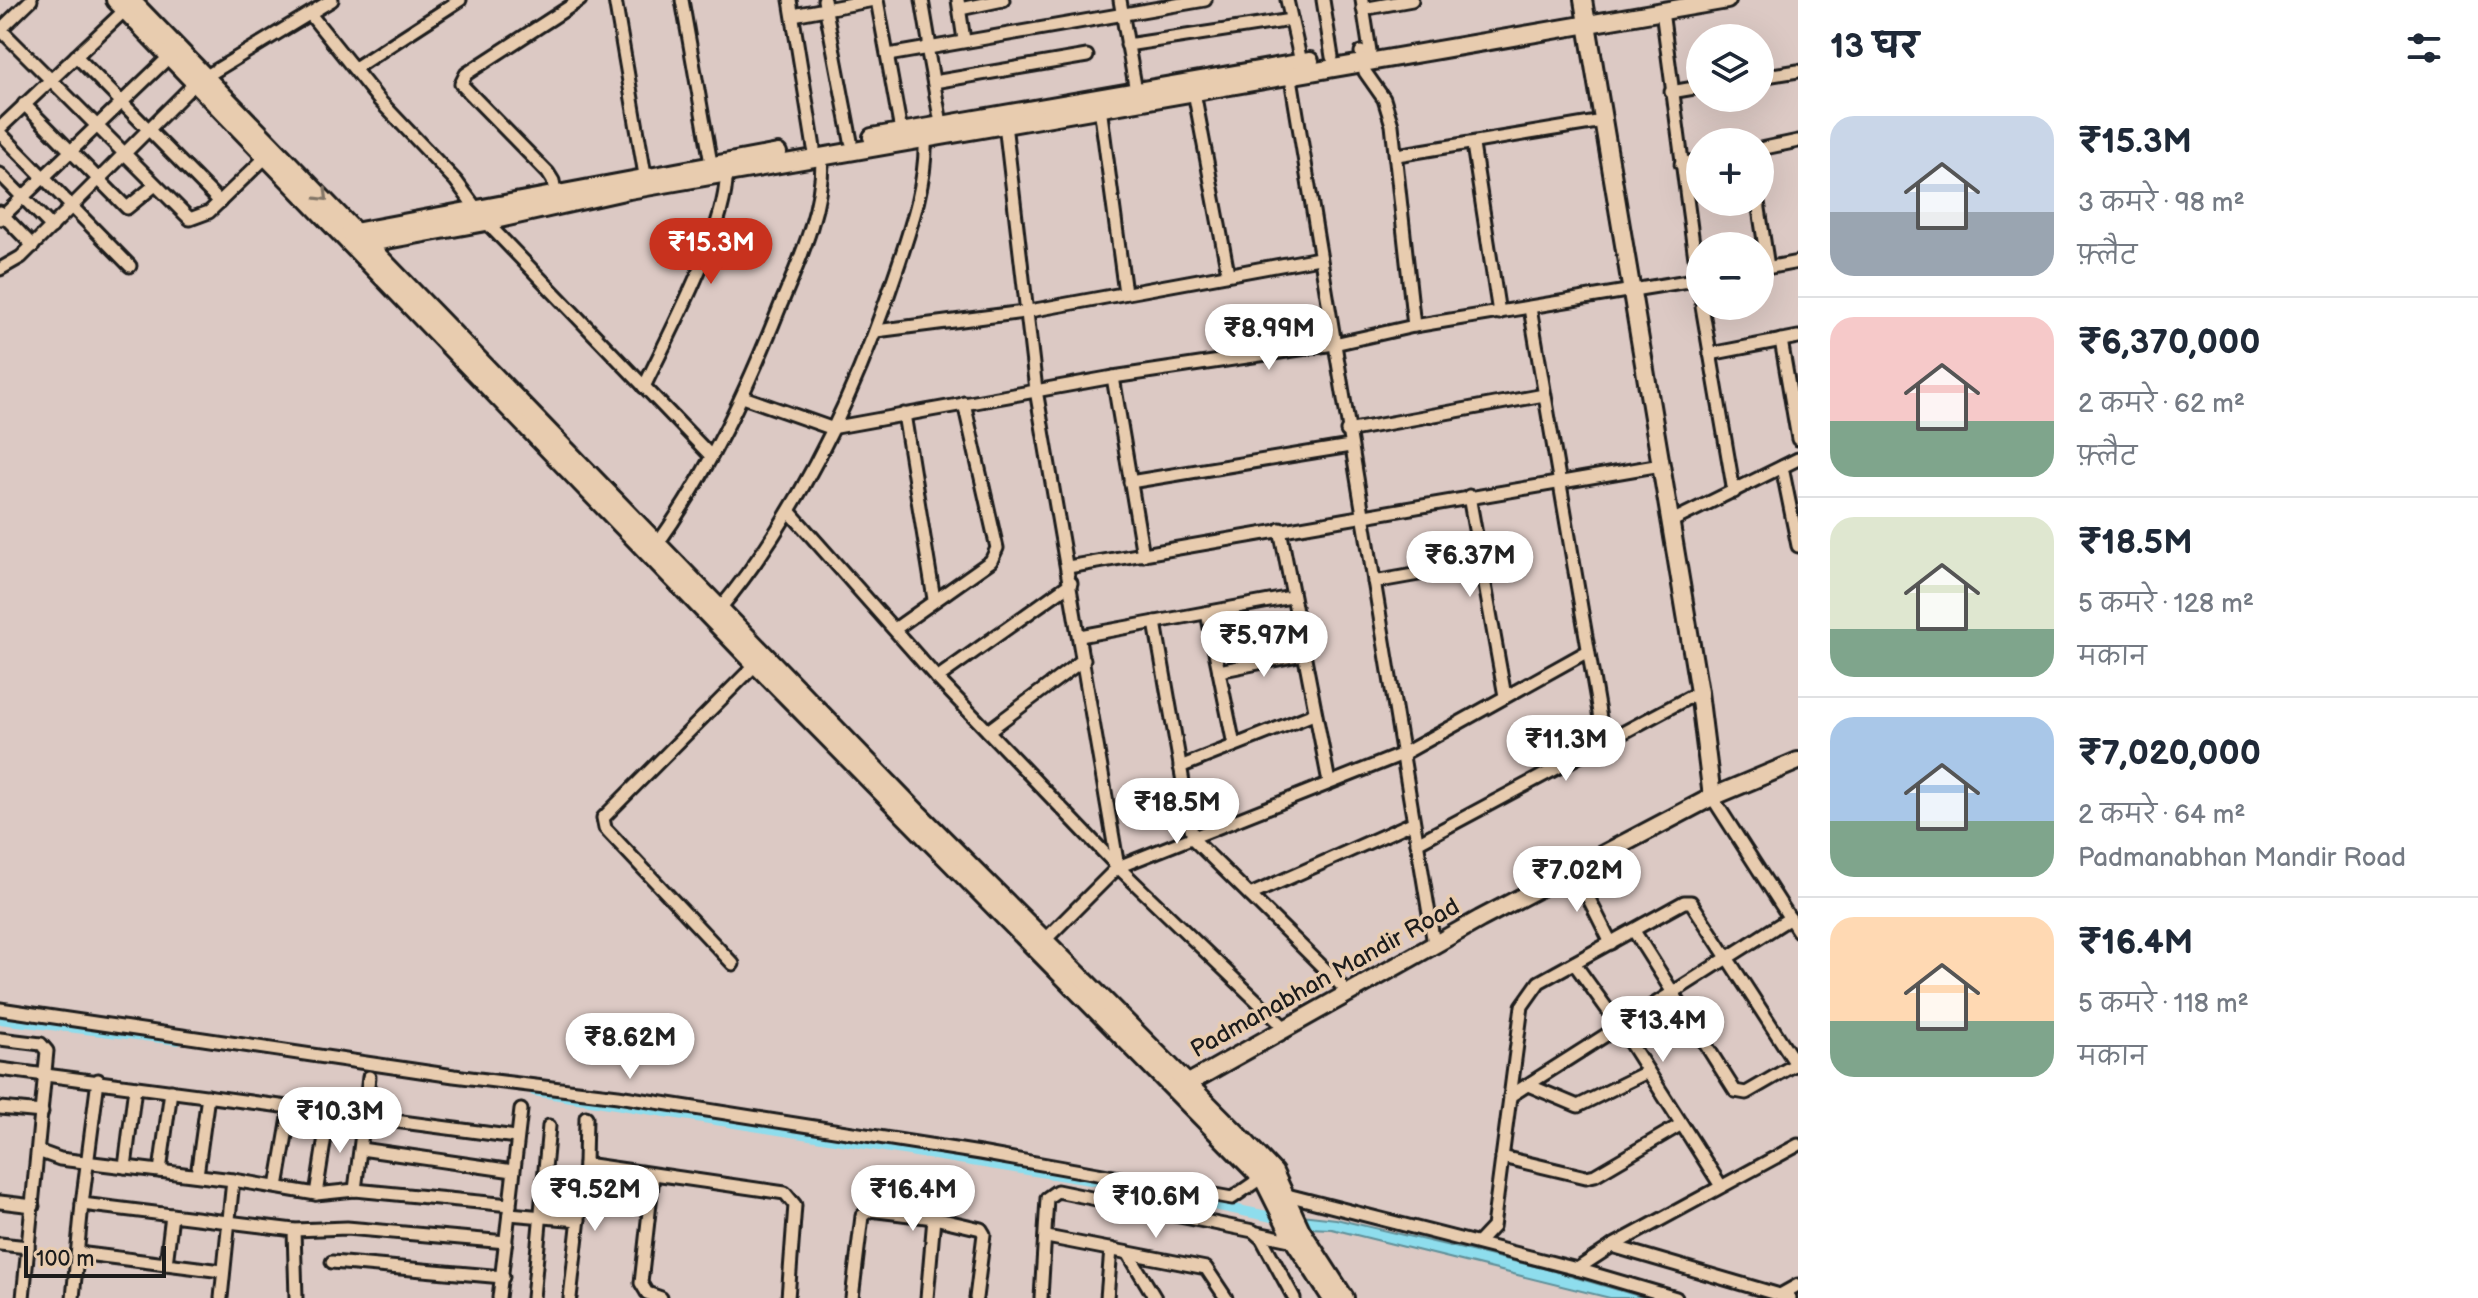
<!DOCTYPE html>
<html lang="hi">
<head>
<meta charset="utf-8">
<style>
	body { margin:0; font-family:"Balsamiq Sans","Playpen Sans Deva",sans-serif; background:#f2f2f3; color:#1f2937; height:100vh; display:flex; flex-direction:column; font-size:30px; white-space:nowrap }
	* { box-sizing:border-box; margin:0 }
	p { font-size:26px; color:#747a83 }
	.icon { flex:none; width:44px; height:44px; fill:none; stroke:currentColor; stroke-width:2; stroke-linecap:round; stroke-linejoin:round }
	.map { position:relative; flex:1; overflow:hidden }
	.sheet { display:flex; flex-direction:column; background:#fff; width:680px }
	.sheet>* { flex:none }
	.tools { position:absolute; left:1686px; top:24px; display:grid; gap:16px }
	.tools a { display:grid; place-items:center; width:88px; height:88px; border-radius:50%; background:#fff; box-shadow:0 8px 32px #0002; font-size:40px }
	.scale { position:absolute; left:24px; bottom:20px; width:142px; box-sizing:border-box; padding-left:8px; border:4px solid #1c1c1c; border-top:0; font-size:22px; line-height:28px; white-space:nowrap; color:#1c1c1c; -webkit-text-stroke:6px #e8ccaf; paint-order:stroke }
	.price { position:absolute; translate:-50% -68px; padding:0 18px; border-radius:28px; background:#fff; color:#222; font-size:26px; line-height:52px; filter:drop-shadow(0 2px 4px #0008) }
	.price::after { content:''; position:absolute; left:50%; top:48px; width:24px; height:18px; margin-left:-12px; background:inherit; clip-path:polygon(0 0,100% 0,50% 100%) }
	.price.on { background:#c8321e; color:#fff }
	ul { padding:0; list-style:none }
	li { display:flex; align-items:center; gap:24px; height:200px; padding:0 32px }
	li+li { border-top:2px solid #e0e1e3 }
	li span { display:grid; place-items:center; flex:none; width:224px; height:160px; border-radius:24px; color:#555 }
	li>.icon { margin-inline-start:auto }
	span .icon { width:96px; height:96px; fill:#fffc; stroke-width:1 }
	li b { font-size:34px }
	h2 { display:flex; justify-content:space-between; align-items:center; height:96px; padding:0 32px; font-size:34px }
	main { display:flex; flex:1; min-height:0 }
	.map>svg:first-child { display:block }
	.water { fill:#8edded; stroke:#609099; stroke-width:2 }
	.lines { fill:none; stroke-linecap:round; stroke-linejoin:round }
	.canal { stroke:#8edded; stroke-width:10 }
	.street-casing { stroke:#1c1c1c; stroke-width:17 }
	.secondary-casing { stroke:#1c1c1c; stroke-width:22 }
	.street { stroke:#e8ccaf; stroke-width:11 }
	.secondary { stroke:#e8ccaf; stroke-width:16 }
	.oneway { stroke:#827466 }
	.labels { text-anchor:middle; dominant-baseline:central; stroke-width:7; stroke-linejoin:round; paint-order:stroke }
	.street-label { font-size:24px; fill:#1c1c1c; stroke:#e8ccaf }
</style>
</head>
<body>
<main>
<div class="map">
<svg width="1798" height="1298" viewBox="0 0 1798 1298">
	<rect width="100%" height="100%" fill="#dcc9c4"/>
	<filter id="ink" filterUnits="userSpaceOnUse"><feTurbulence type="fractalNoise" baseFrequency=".0125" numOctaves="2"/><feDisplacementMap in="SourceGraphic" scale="16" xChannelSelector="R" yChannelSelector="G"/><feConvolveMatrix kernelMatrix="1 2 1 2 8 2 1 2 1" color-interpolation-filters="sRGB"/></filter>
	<g filter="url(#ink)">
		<!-- water -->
		<path class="water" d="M1301,1215L1336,1219L1543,1268L1646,1298H1610L1332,1229L1308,1228Z"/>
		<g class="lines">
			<!-- canal -->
			<g class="canal">
				<path d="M0,1019L178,1040"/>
				<path d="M534,1091L1109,1183L1286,1220"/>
			</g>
			<!-- street casing -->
			<g class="street-casing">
				<g id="street">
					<path d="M615,0L645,175"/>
					<path d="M682,0L712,169"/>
					<path d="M790,0L814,148"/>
					<path d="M824,0L851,141"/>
					<path d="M877,0L901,131"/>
					<path d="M922,0L930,47"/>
					<path d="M958,0L964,40"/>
					<path d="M1120,0L1137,97"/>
					<path d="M1287,0L1301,62"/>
					<path d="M1323,0L1332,57"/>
					<path d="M1362,0L1370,51"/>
					<path d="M960,9L1003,0"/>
					<path d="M1363,9L1412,0"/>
					<path d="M1662,11L1700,296"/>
					<path d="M310,14L379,100L456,181L486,222L710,455"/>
					<path d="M793,15L874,0"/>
					<path d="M0,29L190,219L209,212L266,157"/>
					<path d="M0,30L31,0"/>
					<path d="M1127,45L1291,20"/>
					<path d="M927,47L941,123"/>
					<path d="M1361,52L1365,72L1384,99L1392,125L1414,326"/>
					<path d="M888,55L1205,0"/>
					<path d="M76,56L220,202"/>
					<path d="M355,68L460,0"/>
					<path d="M1290,72L1434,944"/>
					<path d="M1760,77L1798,71"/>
					<path d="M934,82L1087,56"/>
					<path d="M1194,92L1228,273"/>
					<path d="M1671,92L1700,87"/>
					<path d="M24,104L127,208L154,186"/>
					<path d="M1100,107L1125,293"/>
					<path d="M1005,124L1036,390L1118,867"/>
					<path d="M0,128L125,10"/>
					<path d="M0,133L130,266"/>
					<path d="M1473,145L1499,313"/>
					<path d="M1760,149L1798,141"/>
					<path d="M1397,155L1603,121"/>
					<path d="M1681,164L1700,160"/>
					<path d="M0,174L52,227"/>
					<path d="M556,200L553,181L548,173L461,84L466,74L580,0"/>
					<path d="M1758,202L1768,267"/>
					<path d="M0,212L33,246"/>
					<path d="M0,219L169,57"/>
					<path d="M0,269L21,257L195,83L332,0"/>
					<path d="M1761,269L1798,262"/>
					<path d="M1702,306L1734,492"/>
					<path d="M1530,308L1604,742"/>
					<path d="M876,331L1024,312L1319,258"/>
					<path d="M1781,340L1798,439"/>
					<path d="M1710,354L1798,337"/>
					<path d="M1113,377L1143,555"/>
					<path d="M644,387C667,338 729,224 726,173"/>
					<path d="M743,397L831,428L1113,377L1334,344L1414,326L1700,279"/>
					<path d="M904,414L934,599"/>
					<path d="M1347,431L1544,395"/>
					<path d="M1782,467L1798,546"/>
					<path d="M1130,482L1350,446"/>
					<path d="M1469,496L1505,696"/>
					<path d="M789,511L937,678L1118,867L1284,1027"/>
					<path d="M1670,522L1798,459"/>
					<path d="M1280,529L1329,782"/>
					<path d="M654,549C708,474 747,390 781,304C801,257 823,209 822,157"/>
					<path d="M1068,567L1661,465"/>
					<path d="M1374,582L1481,563"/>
					<path d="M718,611C801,512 859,385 899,263C912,224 927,179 925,138"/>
					<path d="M1207,613L1234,745"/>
					<path d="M1155,622L1193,839L1348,992"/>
					<path d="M895,629L991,561L997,548L964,403"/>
					<path d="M1080,636L1291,597"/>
					<path d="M1219,671L1303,654"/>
					<path d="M937,678L1071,583"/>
					<path d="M988,731L1084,659"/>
					<path d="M1180,767L1314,714"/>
					<path d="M1712,797L1798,931"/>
					<path d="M1417,843L1699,692"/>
					<path d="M1574,869L1611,943"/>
					<path d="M1250,895L1412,823"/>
					<path d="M1041,944L1118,867L1403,754L1588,651"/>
					<path d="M1574,963L1620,1027L1721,1186"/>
					<path d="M733,964L605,828L603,818L759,661"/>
					<path d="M0,1009L454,1076L618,1096L980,1153L1232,1198L1261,1178"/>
					<path d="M0,1039L41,1044L47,1051L23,1298"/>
					<path d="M0,1069L516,1137"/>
					<path d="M98,1080L82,1204L294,1230L347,1228L506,1242"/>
					<path d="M1528,1085L1578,1106L1647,1072"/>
					<path d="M1510,1096L1790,918"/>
					<path d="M0,1108L42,1112"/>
					<path d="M361,1149L513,1171"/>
					<path d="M38,1151L60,1159L233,1180L316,1194L355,1190L510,1205"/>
					<path d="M1502,1157L1586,1177L1595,1175L1680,1125"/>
					<path d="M585,1164L785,1193L795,1205L788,1298"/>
					<path d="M125,1167L135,1087"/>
					<path d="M160,1171L171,1091"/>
					<path d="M197,1175L208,1096"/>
					<path d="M653,1176L641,1283L647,1293L661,1298"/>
					<path d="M277,1187L291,1106"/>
					<path d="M355,1190L369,1077"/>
					<path d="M316,1194L329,1111"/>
					<path d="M1283,1194L1577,1269"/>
					<path d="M0,1202L33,1206"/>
					<path d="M509,1214L579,1220"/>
					<path d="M294,1230L296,1298"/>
					<path d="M1257,1233L1295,1241"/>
					<path d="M1047,1237L1206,1268L1226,1298"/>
					<path d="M1478,1243L1493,1227L1522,1006L1539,982L1684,902H1691L1796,1064L1746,1093L1735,1091L1634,931"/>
					<path d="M0,1244L28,1247"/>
					<path d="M1612,1246L1790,1298"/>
					<path d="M78,1253L222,1271"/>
					<path d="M1128,1253L1155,1298"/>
					<path d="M332,1262L503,1277"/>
					<path d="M166,1264L172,1215"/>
					<path d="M1780,1295L1798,1285"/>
					<path d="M73,1298L82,1204"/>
					<path d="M221,1298L233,1180"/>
					<path d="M499,1298L521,1110"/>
					<path d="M533,1298L549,1126"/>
					<path d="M570,1298L585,1164L586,1117"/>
					<path d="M852,1298L862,1216L870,1210L934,1218L981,1229L984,1234L976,1298"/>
					<path d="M927,1298L934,1218"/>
					<path d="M1041,1298L1047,1198L1057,1191L1253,1231L1262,1239L1294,1298"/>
					<path d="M1107,1298L1111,1249"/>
					<path d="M1676,1298L1577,1269L1612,1246L1798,1145"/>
				</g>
			</g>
			<!-- secondary casing -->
			<g class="secondary-casing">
				<g id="secondary">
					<path d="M115,0L756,665L1264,1181L1294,1241L1331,1298"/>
					<path d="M131,0L917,812L1237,1133L1274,1172L1301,1230L1345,1298"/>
					<path d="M1583,0L1699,692L1712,797"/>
					<path d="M872,137L1310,61"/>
					<path d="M349,233L778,153"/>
					<path d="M359,245L486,222L629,190L1727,0"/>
					<path d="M1178,1089L1480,919L1712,797L1798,761"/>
				</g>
			</g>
			<!-- street -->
			<use href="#street" class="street"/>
			<!-- secondary -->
			<use href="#secondary" class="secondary"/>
		</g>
		<!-- one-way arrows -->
		<defs><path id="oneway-chevron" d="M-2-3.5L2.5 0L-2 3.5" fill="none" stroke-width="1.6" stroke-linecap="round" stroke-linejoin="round" transform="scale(2)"/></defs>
		<use class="oneway" href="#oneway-chevron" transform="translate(323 196) rotate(45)"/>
	</g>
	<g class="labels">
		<!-- street labels -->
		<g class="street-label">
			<text transform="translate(1325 978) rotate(-29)">Padmanabhan Mandir Road</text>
		</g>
	</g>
</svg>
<div class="tools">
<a><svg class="icon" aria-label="layers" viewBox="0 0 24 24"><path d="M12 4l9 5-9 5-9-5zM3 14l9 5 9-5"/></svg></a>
<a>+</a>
<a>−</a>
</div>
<div class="scale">100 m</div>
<b class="price on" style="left:711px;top:286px">₹15.3M</b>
<b class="price" style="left:1269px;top:372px">₹8.99M</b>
<b class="price" style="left:1470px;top:599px">₹6.37M</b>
<b class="price" style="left:1264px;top:679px">₹5.97M</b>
<b class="price" style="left:1566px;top:783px">₹11.3M</b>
<b class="price" style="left:1177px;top:846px">₹18.5M</b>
<b class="price" style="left:1577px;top:914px">₹7.02M</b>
<b class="price" style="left:1663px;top:1064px">₹13.4M</b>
<b class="price" style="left:630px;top:1081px">₹8.62M</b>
<b class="price" style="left:340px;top:1155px">₹10.3M</b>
<b class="price" style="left:595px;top:1233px">₹9.52M</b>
<b class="price" style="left:913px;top:1233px">₹16.4M</b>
<b class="price" style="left:1156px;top:1240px">₹10.6M</b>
</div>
<section class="sheet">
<h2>13 घर<svg class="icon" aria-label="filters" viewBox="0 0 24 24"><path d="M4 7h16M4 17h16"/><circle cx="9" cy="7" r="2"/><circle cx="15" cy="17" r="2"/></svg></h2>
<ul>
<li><span style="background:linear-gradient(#c9d6e8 60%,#9aa5b1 0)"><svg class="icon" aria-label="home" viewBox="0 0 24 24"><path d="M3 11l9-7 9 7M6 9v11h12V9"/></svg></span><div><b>₹15.3M</b><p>3 कमरे · 98 m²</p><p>फ़्लैट</p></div></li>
<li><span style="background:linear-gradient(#f6c9c9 65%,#7fa58c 0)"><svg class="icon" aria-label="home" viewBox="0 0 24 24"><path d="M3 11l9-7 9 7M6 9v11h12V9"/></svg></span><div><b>₹6,370,000</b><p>2 कमरे · 62 m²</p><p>फ़्लैट</p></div></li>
<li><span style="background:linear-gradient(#dfe7d0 70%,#7fa58c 0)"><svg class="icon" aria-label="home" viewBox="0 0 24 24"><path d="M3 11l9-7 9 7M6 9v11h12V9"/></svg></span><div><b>₹18.5M</b><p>5 कमरे · 128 m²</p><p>मकान</p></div></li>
<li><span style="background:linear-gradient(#a9c7e8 65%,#7fa58c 0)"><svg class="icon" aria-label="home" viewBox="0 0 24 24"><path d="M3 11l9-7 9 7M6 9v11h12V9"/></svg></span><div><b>₹7,020,000</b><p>2 कमरे · 64 m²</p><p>Padmanabhan Mandir Road</p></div></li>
<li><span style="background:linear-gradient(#ffd9b3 65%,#7fa58c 0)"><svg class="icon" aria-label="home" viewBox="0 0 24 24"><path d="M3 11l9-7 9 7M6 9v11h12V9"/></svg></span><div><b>₹16.4M</b><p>5 कमरे · 118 m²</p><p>मकान</p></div></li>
</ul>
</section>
</main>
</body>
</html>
